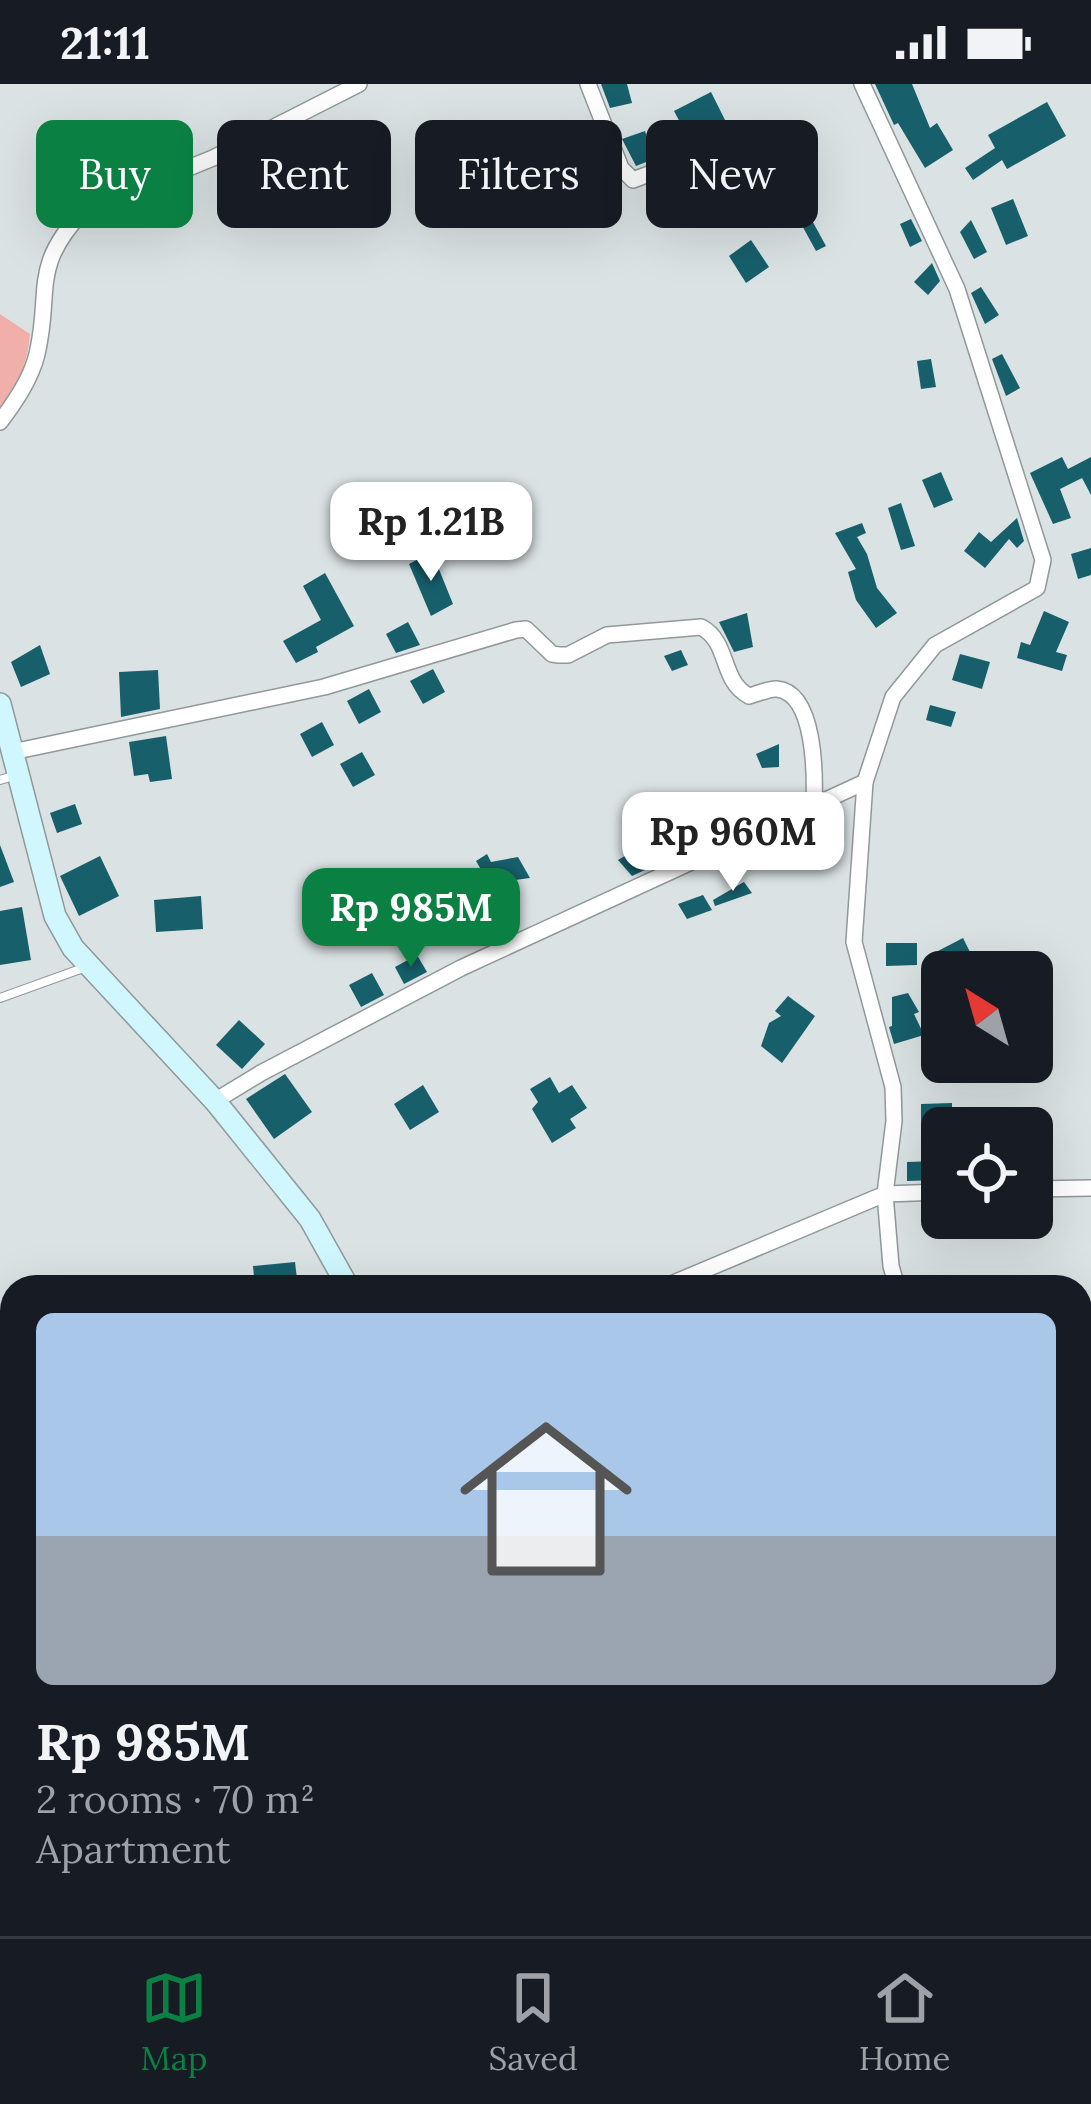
<!DOCTYPE html>
<html lang="en">
<head>
<meta charset="utf-8">
<style>
	body { margin:0; font-family:Lora,serif; background:#242831; color:#f1f3f6; height:100vh; display:flex; flex-direction:column; font-size:45px; white-space:nowrap }
	* { box-sizing:border-box; margin:0 }
	p { font-size:39px; color:#9ea1a6 }
	.icon { flex:none; width:66px; height:66px; fill:none; stroke:currentColor; stroke-width:2; stroke-linecap:round; stroke-linejoin:round }
	.map { position:relative; flex:1; overflow:hidden }
	.drawer { position:absolute; left:0px; top:1191px; width:1092px; height:663px; display:flex; flex-direction:column; background:#171b24; border-radius:36px 36px 0 0; box-shadow:0 12px 48px #0002 }
	.drawer>* { flex:none }
	.top-card { position:absolute; left:36px; top:36px; width:1020px; height:108px; display:flex; gap:24px }
	.needle { width:78px; rotate:323deg }
	.buttons { position:absolute; left:921px; top:867px; display:grid; gap:24px }
	.buttons a { display:grid; place-items:center; width:132px; height:132px; border-radius:18px; background:#171b24; box-shadow:0 12px 48px #0002; font-size:60px }
	.price { position:absolute; translate:-50% -102px; padding:0 27px; border-radius:24px; background:#fff; color:#222; font-size:39px; line-height:78px; filter:drop-shadow(0 3px 6px #0008) }
	.price::after { content:''; position:absolute; left:50%; top:72px; width:36px; height:27px; margin-left:-18px; background:inherit; clip-path:polygon(0 0,100% 0,50% 100%) }
	.price.active { background:#0b8043; color:#fff }
	ul { padding:0; list-style:none }
	li { display:grid; align-content:center; gap:24px; height:636px; padding:0 36px }
	li span { display:grid; place-items:center; height:372px; border-radius:18px; color:#555 }
	li>.icon { margin-inline-start:auto }
	span .icon { width:216px; height:216px; fill:#fffc; stroke-width:1 }
	li b { font-size:51px }
	.pill { padding:0 42px; border-radius:18px; background:#171b24; box-shadow:0 12px 48px #0002; font-size:42px; line-height:108px }
	.pill.active { background:#0b8043; color:#fff }
	.status { display:flex; justify-content:space-between; align-items:center; height:84px; padding:0 60px; background:#171b24; direction:ltr }
	.status svg { height:33px; fill:currentColor }
	.tabs { display:flex; justify-content:space-around; align-items:center; height:168px; border-top:3px solid #363941; background:#171b24; font-size:33px; color:#9ea1a6 }
	.tabs a { display:grid; justify-items:center; gap:6px }
	.tabs .active { color:#0b8043 }
	.map>svg:first-child { display:block }
	.green { fill:#f0afa8 }
	.lines { fill:none; stroke-linecap:round; stroke-linejoin:round }
	.river { stroke:#c76b64; stroke-width:27 }
	.building { fill:#165f6b }
	.lane-casing { stroke:#90989a; stroke-width:10 }
	.street-casing { stroke:#90989a; stroke-width:18 }
	.secondary-casing { stroke:#90989a; stroke-width:24 }
	.lane { stroke:#fff; stroke-width:8 }
	.street { stroke:#fff; stroke-width:15 }
	.secondary { stroke:#d0f7fe; stroke-width:21 }
</style>
</head>
<body>
<div class="status"><b>21:11</b><svg viewBox="0 0 49 12"><path d="M0 12V9h3v3zM5 12V6h3v6zM10 12V3h3v9zM15 12V0h3v12zM26 1h20v11H26zM47 4h2v5h-2z"/></svg></div>
<div class="map">
<svg width="1091" height="1852" viewBox="0 0 1091 1852">
	<rect width="100%" height="100%" fill="#dae2e4"/>
	<!-- green -->
	<path class="green" d="M0,230L30,250C28,277 18,304 0,325Z"/>
	<g class="lines">
		<!-- river -->
		<g class="river">
			<path d="M0,1333L12,1329"/>
			<path d="M0,1678L12,1659"/>
		</g>
	</g>
	<!-- building -->
	<g class="building">
		<path d="M601,0H627L632,19L610,24Z"/>
		<path d="M875,0H912L930,44L937,39L953,66L925,84L898,39L894,41Z"/>
		<path d="M711,8L731,48L692,61L674,27Z"/>
		<path d="M1047,18L1066,52L1007,85L1002,76L973,96L965,84L995,64L988,51Z"/>
		<path d="M645,47L654,75L636,82L622,55Z"/>
		<path d="M1013,115L1028,152L1006,161L991,124Z"/>
		<path d="M809,131L826,162L816,167L799,136Z"/>
		<path d="M911,135L922,157L910,163L900,140Z"/>
		<path d="M971,136L987,168L974,175L960,148Z"/>
		<path d="M751,156L769,183L746,199L729,172Z"/>
		<path d="M932,179L940,197L928,211L914,198Z"/>
		<path d="M981,203L999,231L985,240L971,209Z"/>
		<path d="M1002,270L1020,304L1006,312L992,275Z"/>
		<path d="M931,275L936,303L921,305L917,277Z"/>
		<path d="M1062,373L1068,385L1091,373V411L1082,394L1060,405L1071,434L1053,440L1030,389Z"/>
		<path d="M941,388L953,416L934,424L922,396Z"/>
		<path d="M901,419L915,462L901,466L888,424Z"/>
		<path d="M1017,434L1024,457L1017,464L1009,455L985,484L964,467L979,448L991,458Z"/>
		<path d="M862,439L866,449L857,453L867,470L877,504L897,529L876,544L856,516L848,488L856,485L835,449Z"/>
		<path d="M1091,464V491L1078,495L1071,470Z"/>
		<path d="M432,468L453,520L431,532L409,480Z"/>
		<path d="M325,489L354,542L316,563L318,568L296,579L283,557L321,536L303,502Z"/>
		<path d="M1044,527L1069,538L1056,568L1067,571L1062,587L1017,574L1021,558L1030,561Z"/>
		<path d="M747,529L753,563L734,568L719,538Z"/>
		<path d="M408,538L420,561L396,569L386,550Z"/>
		<path d="M40,561L50,590L21,603L11,578Z"/>
		<path d="M681,566L688,581L672,587L664,572Z"/>
		<path d="M960,570L990,578L982,605L952,596Z"/>
		<path d="M433,585L445,608L423,620L410,597Z"/>
		<path d="M158,586L160,625L121,633L119,588Z"/>
		<path d="M369,605L381,628L359,640L347,617Z"/>
		<path d="M930,621L956,628L951,643L926,636Z"/>
		<path d="M322,638L334,661L312,673L300,650Z"/>
		<path d="M166,652L172,695L150,698L148,690L134,692L129,658Z"/>
		<path d="M779,660V683L762,684L756,670Z"/>
		<path d="M362,668L375,691L353,703L340,680Z"/>
		<path d="M75,720L82,740L57,749L50,729Z"/>
		<path d="M686,752L683,768L632,792L618,776L637,765L639,771Z"/>
		<path d="M804,757L808,770L770,784L762,771Z"/>
		<path d="M0,761L14,798L0,803Z"/>
		<path d="M487,770L491,778L518,773L530,794L508,797L518,827L482,840L474,816L494,808L476,777Z"/>
		<path d="M100,772L119,812L79,832L60,792Z"/>
		<path d="M744,798L752,809L715,822L713,816Z"/>
		<path d="M703,811L712,826L687,835L678,820Z"/>
		<path d="M201,812L203,845L156,848L154,816Z"/>
		<path d="M22,823L31,876L0,881V827Z"/>
		<path d="M963,854L980,888H946L936,868Z"/>
		<path d="M886,859H917V881L886,882Z"/>
		<path d="M417,871L427,888L404,900L395,883Z"/>
		<path d="M372,889L384,911L361,923L349,901Z"/>
		<path d="M908,909L919,928L914,930L924,951L894,960L889,943L892,942V913Z"/>
		<path d="M788,912L815,932L782,979L761,962L769,939L781,932L775,927Z"/>
		<path d="M239,936L265,960L242,985L216,961Z"/>
		<path d="M285,990L312,1028L274,1055L246,1015Z"/>
		<path d="M550,993L559,1009L572,1001L587,1024L570,1035L576,1044L552,1059L532,1025L538,1018L530,1005Z"/>
		<path d="M423,1001L439,1028L410,1046L394,1020Z"/>
		<path d="M952,1019V1042H921V1020Z"/>
		<path d="M937,1077V1096L907,1097V1078Z"/>
		<path d="M295,1178L298,1203H255L253,1182Z"/>
		<path d="M1091,1532V1560L1080,1568V1540Z"/>
		<path d="M1091,1640V1672L1080,1674V1647Z"/>
	</g>
	<g class="lines">
		<!-- lane casing -->
		<g class="lane-casing">
			<g id="lane">
				<path d="M0,696L17,691"/>
				<path d="M0,914L86,883"/>
			</g>
		</g>
		<!-- street casing -->
		<g class="street-casing">
			<g id="street">
				<path d="M588,0L621,84L633,96L718,64"/>
				<path d="M862,0L957,205L1043,476L1037,504L935,561L893,613L865,698"/>
				<path d="M0,338C15,318 31,295 37,270C52,206 30,184 83,127L213,74L359,0"/>
				<path d="M12,668L324,603L516,546L526,545L552,570L559,571H568L607,551L701,543C730,558 720,597 749,612C757,610 770,604 777,605C816,609 815,693 814,720"/>
				<path d="M215,1017L261,989L461,884L865,698L854,858L893,1003L894,1037L885,1110L891,1182L897,1203"/>
				<path d="M1032,1105L1091,1104"/>
				<path d="M664,1203L885,1110L942,1108"/>
				<path d="M1080,1600L1091,1619"/>
				<path d="M178,1842L181,1852"/>
				<path d="M311,1842L315,1852"/>
				<path d="M450,1842L454,1852"/>
				<path d="M517,1852L535,1842"/>
			</g>
		</g>
		<!-- secondary casing -->
		<g class="secondary-casing">
			<g id="secondary">
				<path d="M0,620L55,832L73,864L215,1017L310,1135L348,1203"/>
				<path d="M596,1842V1852"/>
			</g>
		</g>
		<!-- lane -->
		<use href="#lane" class="lane"/>
		<!-- street -->
		<use href="#street" class="street"/>
		<!-- secondary -->
		<use href="#secondary" class="secondary"/>
	</g>
</svg>
<div class="buttons">
<a><svg class="needle" viewBox="-14 -14 28 28"><path d="M0-13l5 13h-10z" fill="#e53935"/><path d="M0 13l5-13h-10z" fill="#9ea1a6"/></svg></a>
<a><svg class="icon" aria-label="locate" viewBox="0 0 24 24"><circle cx="12" cy="12" r="6"/><path d="M12 2v4M12 18v4M2 12h4M18 12h4"/></svg></a>
</div>
<b class="price" style="left:431px;top:500px">Rp 1.21B</b>
<b class="price" style="left:733px;top:810px">Rp 960M</b>
<b class="price active" style="left:411px;top:886px">Rp 985M</b>
<div class="top-card">
<a class="pill active">Buy</a>
<a class="pill">Rent</a>
<a class="pill">Filters</a>
<a class="pill">New</a>
</div>
<section class="drawer">
<ul>
<li><span style="background:linear-gradient(#a9c7e8 60%,#9aa5b1 0)"><svg class="icon" aria-label="home" viewBox="0 0 24 24"><path d="M3 11l9-7 9 7M6 9v11h12V9"/></svg></span><div><b>Rp 985M</b><p>2 rooms · 70 m²</p><p>Apartment</p></div></li>
</ul>
</section>
</div>
<nav class="tabs">
<a class="active"><svg class="icon" aria-label="map" viewBox="0 0 24 24"><path d="M3 6l6-2 6 2 6-2v14l-6 2-6-2-6 2zM9 4v14M15 6v14"/></svg>Map</a>
<a><svg class="icon" aria-label="saved" viewBox="0 0 24 24"><path d="M7 4h10v16l-5-4-5 4z"/></svg>Saved</a>
<a><svg class="icon" aria-label="home" viewBox="0 0 24 24"><path d="M3 11l9-7 9 7M6 9v11h12V9"/></svg>Home</a>
</nav>
</body>
</html>
